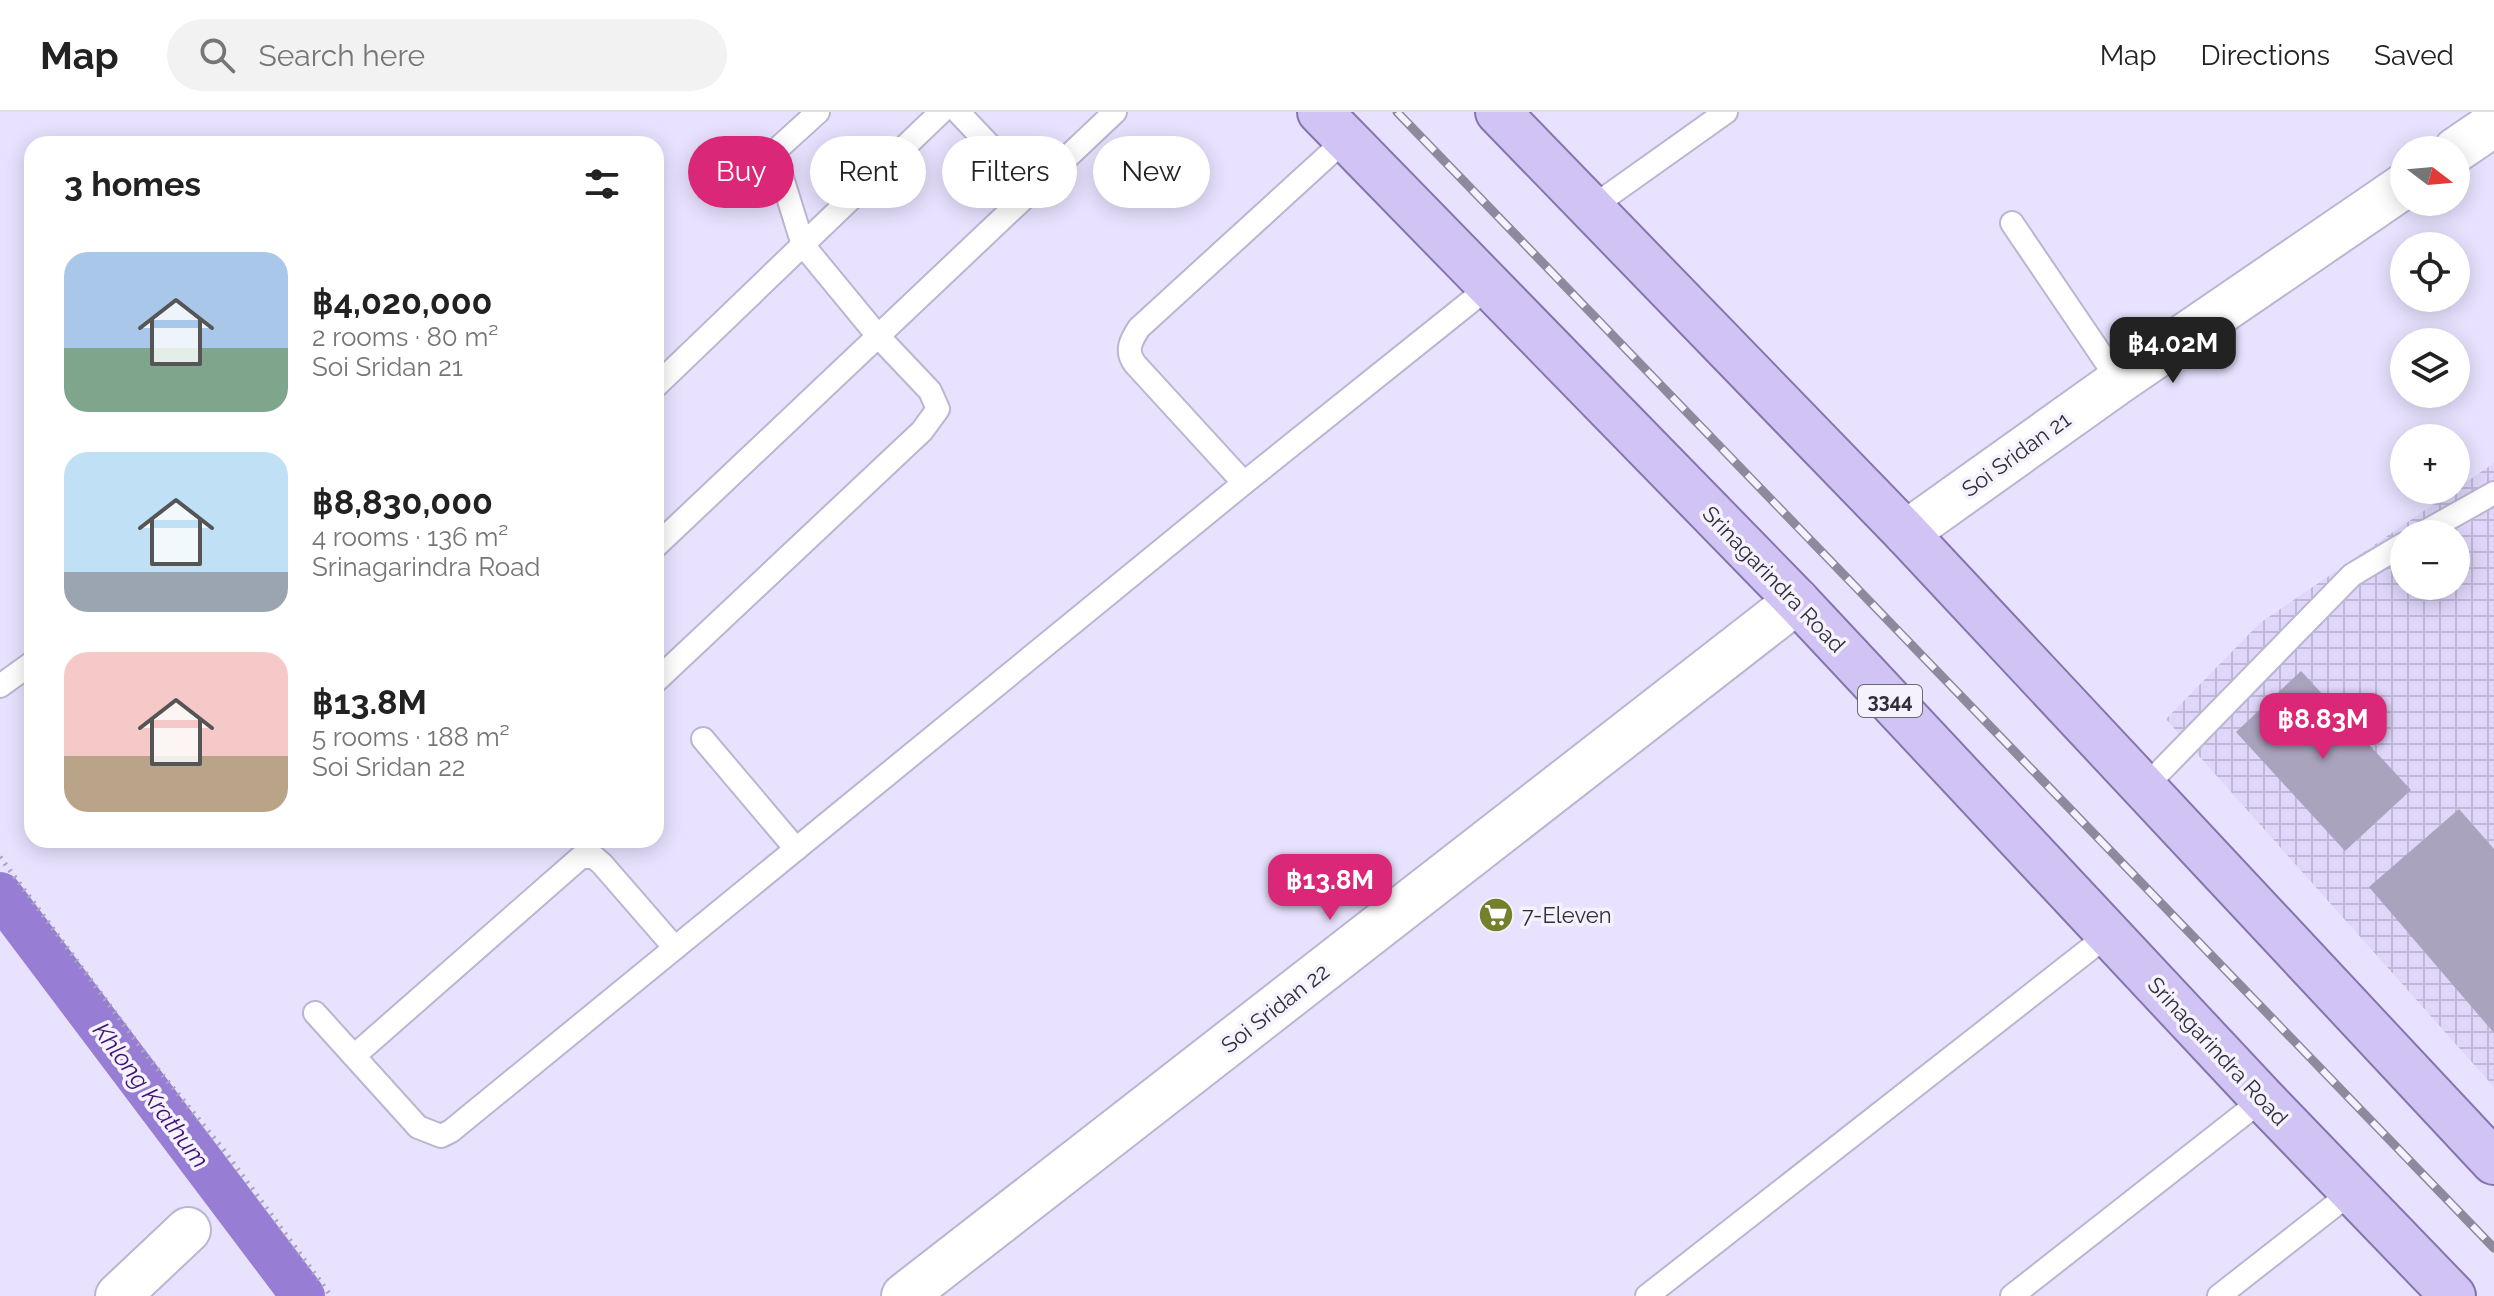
<!DOCTYPE html>
<html lang="en">
<head>
<meta charset="utf-8">
<style>
	body { margin:0; font-family:Raleway,sans-serif; background:#f2f2f2; color:#222; height:100vh; display:flex; flex-direction:column; font-size:30px; white-space:nowrap }
	* { box-sizing:border-box; margin:0 }
	p { font-size:26px; color:#767676 }
	.icon { flex:none; width:44px; height:44px; fill:none; stroke:currentColor; stroke-width:2; stroke-linecap:round; stroke-linejoin:round }
	.map { position:relative; flex:1; overflow:hidden }
	.sheet { position:absolute; left:24px; top:24px; width:640px; height:712px; display:flex; flex-direction:column; background:#fff; border-radius:24px; box-shadow:0 4px 20px #0003 }
	.sheet>* { flex:none }
	.guide { position:absolute; left:688px; top:24px; width:760px; height:72px; display:flex; gap:16px }
	.needle { width:52px; rotate:106deg }
	.controls { position:absolute; left:2390px; top:24px; display:grid; gap:16px }
	.controls a { display:grid; place-items:center; width:80px; height:80px; border-radius:50%; background:#fff; box-shadow:0 4px 20px #0003; font-size:40px }
	.price { position:absolute; translate:-50% -68px; padding:0 18px; border-radius:16px; background:#db2777; color:#fff; font-size:26px; line-height:52px; filter:drop-shadow(0 2px 4px #0008) }
	.price::after { content:''; position:absolute; left:50%; top:48px; width:24px; height:18px; margin-left:-12px; background:inherit; clip-path:polygon(0 0,100% 0,50% 100%) }
	.price.on { background:#222; color:#fff }
	ul { padding:0; list-style:none }
	li { display:flex; align-items:center; gap:24px; height:200px; padding:0 40px }
	li span { display:grid; place-items:center; flex:none; width:224px; height:160px; border-radius:24px; color:#555 }
	li>.icon { margin-inline-start:auto }
	span .icon { width:96px; height:96px; fill:#fffc; stroke-width:1 }
	li b { font-size:34px }
	h2 { display:flex; justify-content:space-between; align-items:center; height:96px; padding:0 40px; font-size:34px }
	.pill { padding:0 28px; border-radius:36px; background:#fff; box-shadow:0 4px 20px #0003; font-size:28px; line-height:72px }
	.pill.on { background:#db2777; color:#fff }
	header { display:flex; align-items:center; gap:48px; box-sizing:border-box; height:112px; padding:0 40px; background:#fff; border-bottom:2px solid #e0e0e0 }
	header strong { font-size:38px }
	nav { display:flex; gap:44px; margin-inline-start:auto; font-size:28px }
	.search { width:560px; height:72px; background:#f2f2f2; display:flex; align-items:center; gap:20px; box-sizing:border-box; padding:0 28px; border-radius:44px; color:#767676; font-size:30px }
	.map>svg:first-child { display:block }
	.industrial { fill:url(#industrial-grid); fill-rule:evenodd }
	.lines { fill:none; stroke-linecap:round; stroke-linejoin:round }
	.canal { stroke:#977ed4; stroke-width:44 }
	.building { fill:#a9a3be }
	.lane-casing { stroke:#bbb5d1; stroke-width:26 }
	.street-casing { stroke:#bbb5d1; stroke-width:48 }
	.primary-casing { stroke:#8575ae; stroke-width:48 }
	.path { stroke:#aaa5bc; stroke-width:5; stroke-dasharray:2 6; stroke-linecap:butt }
	.lane { stroke:#fff; stroke-width:22 }
	.street { stroke:#fff; stroke-width:44 }
	.primary { stroke:#d1c3f4; stroke-width:44 }
	.rail-casing { stroke:#8e899d; stroke-width:9 }
	.rail { stroke:#f5f2fe; stroke-width:6; stroke-dasharray:18; stroke-linecap:butt }
	.labels { text-anchor:middle; dominant-baseline:central; stroke-width:7; stroke-linejoin:round; paint-order:stroke }
	.shield { fill:#f5f2fe; stroke:#6c6974; stroke-width:2 }
	.shield-label { font-size:20px; font-weight:bold; fill:#312e39 }
	.street-label { font-size:22px; fill:#312e39; stroke:#f5f2fe }
	.poi-label { font-size:22px; fill:#312e39; stroke:#f5f2fe; text-anchor:start }
	.water-label { font-size:24px; font-style:italic; fill:#3f1279; stroke:#f5f2fe }
</style>
</head>
<body>
<header>
<strong>Map</strong>
<div class="search"><svg class="icon" aria-label="search" viewBox="0 0 24 24"><circle cx="10" cy="10" r="6"/><path d="M15 15l6 6"/></svg>Search here</div>
<nav><a>Map</a><a>Directions</a><a>Saved</a></nav>
</header>
<div class="map">
<svg width="2494" height="1184" viewBox="0 0 2494 1184">
	<defs>
		<pattern id="industrial-grid" width="8" height="8" patternUnits="userSpaceOnUse" patternTransform="scale(2)"><rect width="8" height="8" fill="#dfd6fa"/><path d="M0 4h8M4 0v8" fill="none" stroke="#c0b8d7"/></pattern>
	</defs>
	<rect width="100%" height="100%" fill="#e8e2ff"/>
	<!-- industrial -->
	<path class="industrial" d="M2494,351V975L2166,607L2260,511ZM2404,422H2456V474H2404Z"/>
	<g class="lines">
		<!-- canal -->
		<path class="canal" d="M0,782L303,1184"/>
	</g>
	<!-- building -->
	<g class="building">
		<path d="M2301,559L2411,678L2345,739L2236,620Z"/>
		<path d="M2459,697L2494,737V921L2369,775Z"/>
	</g>
	<g class="lines">
		<!-- lane casing -->
		<g class="lane-casing">
			<g id="lane">
				<path d="M958,0L1032,78"/>
				<path d="M1591,96L1726,0"/>
				<path d="M2012,111L2119,269"/>
				<path d="M656,274L941,0"/>
				<path d="M1244,371L1135,252C1125,239 1131,228 1139,216L1346,27"/>
				<path d="M2421,422L2494,381"/>
				<path d="M656,434L1115,0"/>
				<path d="M656,569L922,319L938,297L930,279L878,224L803,133L774,40L818,0"/>
				<path d="M0,574L32,551"/>
				<path d="M703,627L796,737"/>
				<path d="M2144,676L2352,463L2404,432"/>
				<path d="M315,901L418,1015L441,1024L451,1019L1244,371L1490,174"/>
				<path d="M354,944L581,745H594L602,752L675,836"/>
				<path d="M1647,1184L2109,822"/>
				<path d="M2012,1184L2263,987"/>
				<path d="M2219,1184L2353,1079"/>
			</g>
		</g>
		<!-- street casing -->
		<g class="street-casing">
			<g id="street">
				<path d="M2456,38L2494,12"/>
				<path d="M1906,421L2119,269L2404,74"/>
				<path d="M118,1184L188,1118"/>
				<path d="M904,1184L1797,489"/>
			</g>
		</g>
		<!-- primary casing -->
		<g class="primary-casing">
			<g id="primary">
				<path d="M1320,0L1797,489L2263,987L2453,1184"/>
				<path d="M1498,0L1906,421L2494,1050"/>
			</g>
		</g>
		<!-- path -->
		<path class="path" d="M0,745L147,944L223,1037L331,1184"/>
		<!-- lane -->
		<use href="#lane" class="lane"/>
		<!-- street -->
		<use href="#street" class="street"/>
		<!-- primary -->
		<use href="#primary" class="primary"/>
		<!-- rail casing -->
		<g class="rail-casing">
			<path id="rail" d="M1397,0L2494,1136"/>
		</g>
		<!-- rail -->
		<use href="#rail" class="rail"/>
	</g>
	<!-- icons -->
	<defs>
		<g id="supermarket-disc" transform="scale(1.8)"><circle r="9.5" fill="#75802c" stroke="#f5f2fe"/><path d="M-6-5.5h2.5l.6 2H6L4.5 2H-2.5L-4.4-4H-6ZM-1.5 3.2a1.3 1.3 0 1 0 .1 0ZM3 3.2a1.3 1.3 0 1 0 .1 0Z" fill="#fff"/></g>
	</defs>
	<g fill-rule="evenodd">
		<use href="#supermarket-disc" x="1496" y="803"/>
	</g>
	<g class="labels">
		<!-- shield labels -->
		<rect class="shield" x="1858" y="573" width="64" height="32" rx="6"/>
		<g class="shield-label">
			<text x="1890" y="589">3344</text>
		</g>
		<!-- street labels -->
		<g class="street-label">
			<text transform="translate(2016 342) rotate(-36)">Soi Sridan 21</text>
			<text transform="translate(1774 467) rotate(46)">Srinagarindra Road</text>
			<text transform="translate(1275 896) rotate(-38)">Soi Sridan 22</text>
			<text transform="translate(2218 939) rotate(47)">Srinagarindra Road</text>
		</g>
		<!-- poi labels -->
		<g class="poi-label">
			<text x="1522" y="803">7-Eleven</text>
		</g>
		<!-- water labels -->
		<g class="water-label">
			<text transform="translate(151 983) rotate(53)">Khlong Krathum</text>
		</g>
	</g>
</svg>
<div class="controls">
<a><svg class="needle" viewBox="-14 -14 28 28"><path d="M0-13l5 13h-10z" fill="#e53935"/><path d="M0 13l5-13h-10z" fill="#767676"/></svg></a>
<a><svg class="icon" aria-label="locate" viewBox="0 0 24 24"><circle cx="12" cy="12" r="6"/><path d="M12 2v4M12 18v4M2 12h4M18 12h4"/></svg></a>
<a><svg class="icon" aria-label="layers" viewBox="0 0 24 24"><path d="M12 4l9 5-9 5-9-5zM3 14l9 5 9-5"/></svg></a>
<a>+</a>
<a>−</a>
</div>
<b class="price on" style="left:2173px;top:273px">฿4.02M</b>
<b class="price" style="left:2323px;top:649px">฿8.83M</b>
<b class="price" style="left:1330px;top:810px">฿13.8M</b>
<div class="guide">
<a class="pill on">Buy</a>
<a class="pill">Rent</a>
<a class="pill">Filters</a>
<a class="pill">New</a>
</div>
<section class="sheet">
<h2>3 homes<svg class="icon" aria-label="filters" viewBox="0 0 24 24"><path d="M4 7h16M4 17h16"/><circle cx="9" cy="7" r="2"/><circle cx="15" cy="17" r="2"/></svg></h2>
<ul>
<li><span style="background:linear-gradient(#a9c7e8 60%,#7fa58c 0)"><svg class="icon" aria-label="home" viewBox="0 0 24 24"><path d="M3 11l9-7 9 7M6 9v11h12V9"/></svg></span><div><b>฿4,020,000</b><p>2 rooms · 80 m²</p><p>Soi Sridan 21</p></div></li>
<li><span style="background:linear-gradient(#bfe0f5 75%,#9aa5b1 0)"><svg class="icon" aria-label="home" viewBox="0 0 24 24"><path d="M3 11l9-7 9 7M6 9v11h12V9"/></svg></span><div><b>฿8,830,000</b><p>4 rooms · 136 m²</p><p>Srinagarindra Road</p></div></li>
<li><span style="background:linear-gradient(#f6c9c9 65%,#b9a48a 0)"><svg class="icon" aria-label="home" viewBox="0 0 24 24"><path d="M3 11l9-7 9 7M6 9v11h12V9"/></svg></span><div><b>฿13.8M</b><p>5 rooms · 188 m²</p><p>Soi Sridan 22</p></div></li>
</ul>
</section>
</div>
</body>
</html>
